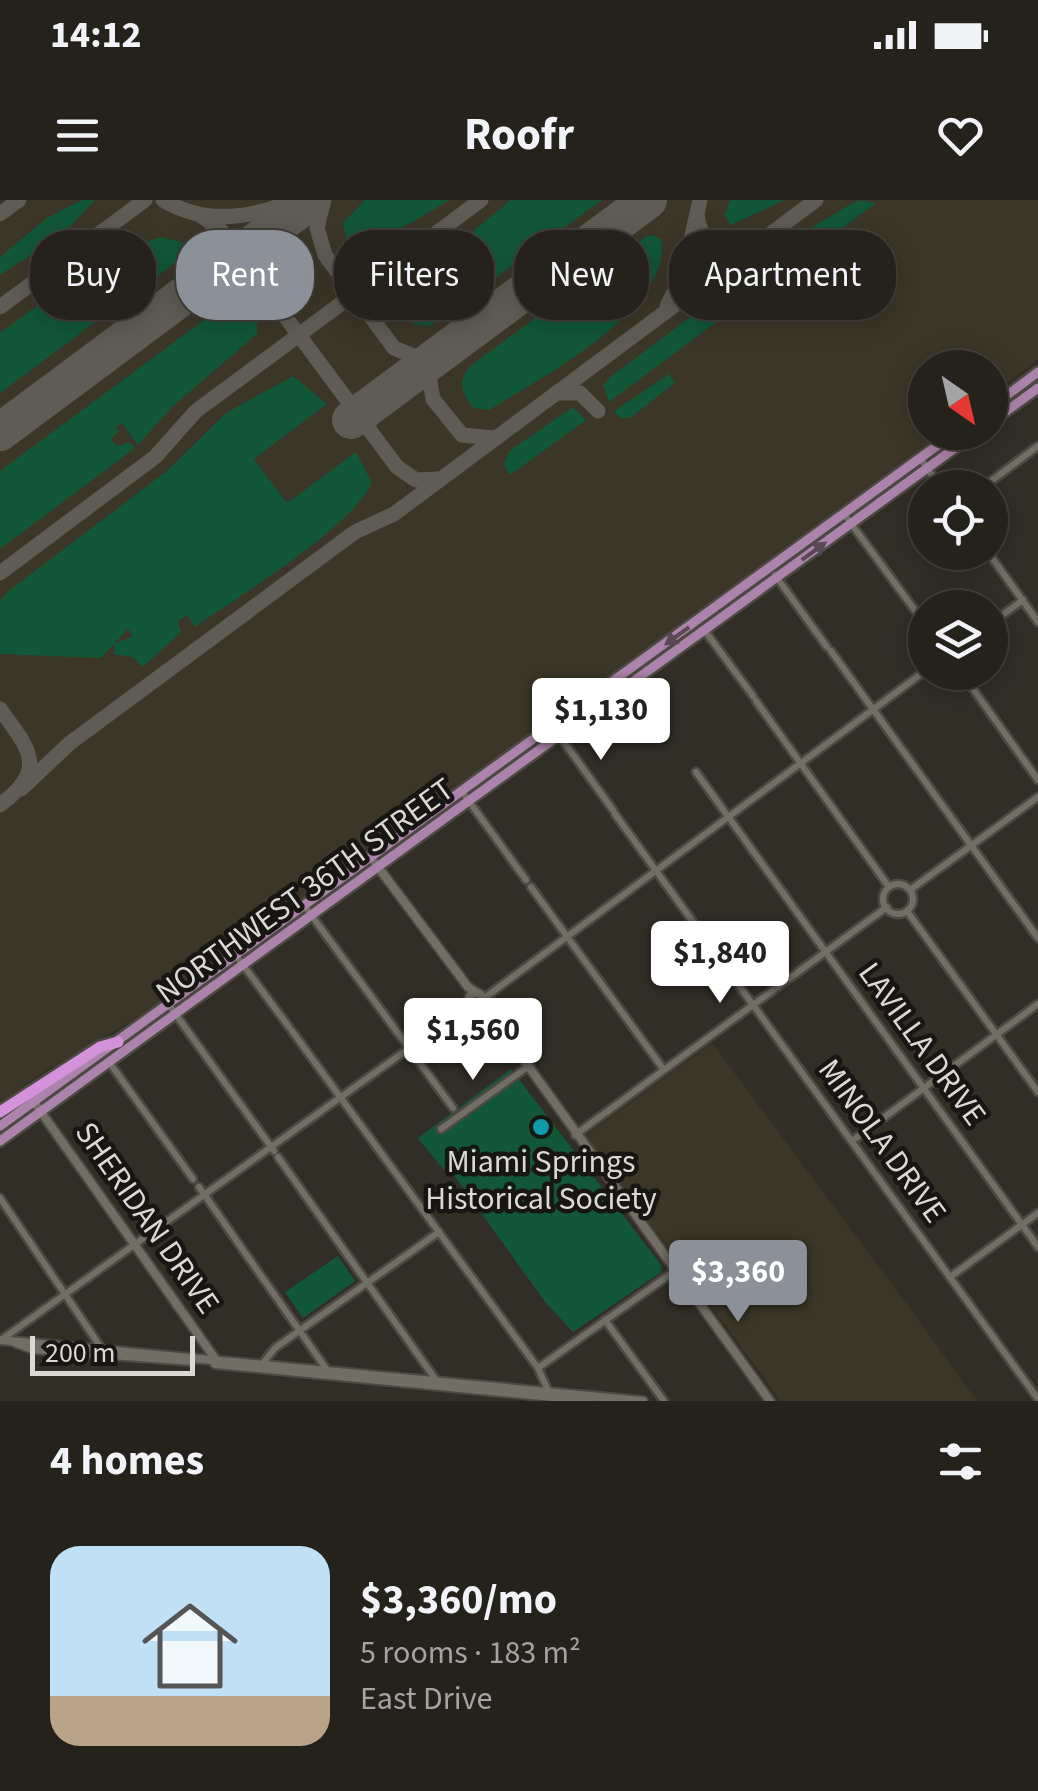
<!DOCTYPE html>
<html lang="en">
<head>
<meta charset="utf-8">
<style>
	body { margin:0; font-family:"Source Sans 3",sans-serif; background:#2d2a25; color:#f1f3f6; height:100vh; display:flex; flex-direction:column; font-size:38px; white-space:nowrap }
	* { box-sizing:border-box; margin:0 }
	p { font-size:32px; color:#a3a4a3 }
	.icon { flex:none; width:55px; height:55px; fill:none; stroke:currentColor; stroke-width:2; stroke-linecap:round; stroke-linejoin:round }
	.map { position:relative; height:1201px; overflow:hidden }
	.drawer { display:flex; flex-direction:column; background:#25221c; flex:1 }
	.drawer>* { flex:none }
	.top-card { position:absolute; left:30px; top:30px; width:980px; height:90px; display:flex; gap:20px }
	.needle { width:65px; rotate:146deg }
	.controls { position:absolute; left:908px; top:150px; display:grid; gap:20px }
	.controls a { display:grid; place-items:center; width:100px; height:100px; border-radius:50%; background:#25221c; box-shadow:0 5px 25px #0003,0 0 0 2px #423f3b; font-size:50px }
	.scale { position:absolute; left:30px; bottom:25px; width:165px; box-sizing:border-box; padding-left:10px; border:5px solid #dbd9d4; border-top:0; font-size:28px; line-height:35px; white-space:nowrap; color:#dbd9d4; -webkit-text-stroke:8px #181613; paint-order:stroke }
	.price { position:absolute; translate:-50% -85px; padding:0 22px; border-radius:10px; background:#fff; color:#222; font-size:32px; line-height:65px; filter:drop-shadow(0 2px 5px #0008) }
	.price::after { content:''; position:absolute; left:50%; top:60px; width:30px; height:22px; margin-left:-15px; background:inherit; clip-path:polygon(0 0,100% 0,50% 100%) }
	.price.selected { background:#8c9099; color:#fff }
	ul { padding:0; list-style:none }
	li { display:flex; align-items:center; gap:30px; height:250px; padding:0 50px }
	li span { display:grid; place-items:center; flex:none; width:280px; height:200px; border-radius:30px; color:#555 }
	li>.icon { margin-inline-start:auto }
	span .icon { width:120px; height:120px; fill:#fffc; stroke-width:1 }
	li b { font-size:42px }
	h2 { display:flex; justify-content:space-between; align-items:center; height:120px; padding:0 50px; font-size:42px }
	.tag { padding:0 35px; border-radius:40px; background:#25221c; box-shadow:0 5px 25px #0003,0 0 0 2px #423f3b; font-size:35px; line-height:90px }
	.tag.selected { background:#8c9099; color:#fff }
	.status { display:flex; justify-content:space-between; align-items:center; height:70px; padding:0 50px; background:#25221c; direction:ltr }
	.status svg { height:28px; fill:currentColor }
	header { display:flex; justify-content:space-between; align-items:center; height:130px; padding:0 50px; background:#25221c; font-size:45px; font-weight:700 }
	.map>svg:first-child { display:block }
	.built { fill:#3b3627 }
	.green { fill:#125738 }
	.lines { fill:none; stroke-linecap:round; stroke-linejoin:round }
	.taxiway { stroke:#5f5c55; stroke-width:15 }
	.runway { stroke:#5f5c55; stroke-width:38 }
	.minor-casing { stroke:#4b4942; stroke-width:11 }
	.tertiary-casing { stroke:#4b4942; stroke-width:12 }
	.primary-casing { stroke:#4b4942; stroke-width:14 }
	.motorway-casing { stroke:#4b4942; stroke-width:16 }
	.minor { stroke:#716e64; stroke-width:6 }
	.tertiary { stroke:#716e64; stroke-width:8 }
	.primary { stroke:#ac84ab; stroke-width:9 }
	.motorway { stroke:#d492da; stroke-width:11 }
	.oneway { fill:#5b4857 }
	.culture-dot { fill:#0f9aa8; stroke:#181613; stroke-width:4 }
	.labels { text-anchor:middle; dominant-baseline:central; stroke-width:9; stroke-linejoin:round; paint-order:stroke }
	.street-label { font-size:32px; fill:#dbd9d4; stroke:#181613 }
	.poi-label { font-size:32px; fill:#dbd9d4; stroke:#181613 }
</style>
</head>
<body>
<div class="status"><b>14:12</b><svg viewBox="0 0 49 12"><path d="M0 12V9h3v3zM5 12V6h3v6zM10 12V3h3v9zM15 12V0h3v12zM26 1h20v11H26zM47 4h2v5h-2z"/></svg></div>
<header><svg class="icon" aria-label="menu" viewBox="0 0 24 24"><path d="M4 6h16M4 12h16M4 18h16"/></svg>Roofr<svg class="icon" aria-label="heart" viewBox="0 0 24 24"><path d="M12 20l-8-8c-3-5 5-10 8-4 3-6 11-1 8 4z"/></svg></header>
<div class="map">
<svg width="1038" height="1201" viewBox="0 0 1038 1201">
	<rect width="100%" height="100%" fill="#312e26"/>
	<!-- built -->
	<g class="built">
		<path d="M0,0H1038V160L990,196V168H925V232L942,233L142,815L42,873L0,903Z"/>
		<path d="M712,843L909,1107L977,1201H781L585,936Z"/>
	</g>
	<!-- green -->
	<g class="green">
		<path d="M82,0H95L61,36L0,75V57L47,18Z"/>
		<path d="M365,0H450L364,50L347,40L343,23Z"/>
		<path d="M511,0H602L430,126L414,124L399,106L403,89Z"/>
		<path d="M731,0H784L731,25L724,15Z"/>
		<path d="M858,0L876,3L609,202L603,185L613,175L799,35Z"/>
		<path d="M654,35L661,40C673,109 538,180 489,210L473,208C461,190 456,181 473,164L647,36Z"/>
		<path d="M162,37L185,43L183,57L0,193V133L112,51Z"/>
		<path d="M235,97L257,121V134L172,207L138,245L122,223L116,227L119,232L111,239L117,246L129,242L135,248L0,349V271Z"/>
		<path d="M669,174L675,183L630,218H620L614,211Z"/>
		<path d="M293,176L327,204L254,259L287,303L356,252L372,283C348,331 241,394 195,427L187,415L178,421L181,432L143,467L132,457L114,454V444L133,436L128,429L101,458L0,454V400L10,390L168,270L226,213Z"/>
		<path d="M573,207L586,220L510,275L504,264L509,251Z"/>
		<path d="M511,869L662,1066L660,1073L573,1132L546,1103L451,971L443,969L418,938Z"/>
		<path d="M338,1056L355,1081L303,1118L285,1092Z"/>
	</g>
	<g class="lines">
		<!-- taxiway -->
		<g class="taxiway">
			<path d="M163,0C205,25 251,19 294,0"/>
			<path d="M324,0L317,28L325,55L394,148L421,159L447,150"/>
			<path d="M0,14L19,0"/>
			<path d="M697,14C699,41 720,55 747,49"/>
			<path d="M200,15L220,29L397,267L416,280L438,279"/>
			<path d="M208,78L219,55L213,28"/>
			<path d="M667,106L683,75L700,0"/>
			<path d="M0,107L145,0"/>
			<path d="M444,152L429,176L433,199L462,235L494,238"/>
			<path d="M556,193H580L598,211"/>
			<path d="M0,373L155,257L196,211L481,0"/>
			<path d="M0,509C30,550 48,569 0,605"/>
			<path d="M21,589L70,543L355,332L394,314L816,0"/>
		</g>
		<!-- runway -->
		<g class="runway">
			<path d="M351,220L648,0"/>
			<path d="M0,232L312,0"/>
		</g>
		<!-- minor casing -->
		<g class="minor-casing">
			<g id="minor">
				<path d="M920,258L941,288"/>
				<path d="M982,288L1038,246"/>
				<path d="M844,314L925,424"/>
				<path d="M988,352L1038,422"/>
				<path d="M775,375L827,447"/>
				<path d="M990,424L1023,400"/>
				<path d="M705,431L753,496"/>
				<path d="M831,451L1038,738"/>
				<path d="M961,472L1038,580"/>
				<path d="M756,501L889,687"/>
				<path d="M553,527L613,610"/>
				<path d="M696,572L1038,1047"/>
				<path d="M463,593L526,680"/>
				<path d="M615,614L1038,1199"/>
				<circle cx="898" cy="699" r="15"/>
				<path d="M531,687L664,870"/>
				<path d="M910,690L1038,597"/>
				<path d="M306,708L453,908"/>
				<path d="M907,711L1038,892"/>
				<path d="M237,757L289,827"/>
				<path d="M483,799L925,471"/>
				<path d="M169,805L274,951"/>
				<path d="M292,831L538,1168L550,1195"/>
				<path d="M109,862L193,979"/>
				<path d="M441,929L526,868"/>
				<path d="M575,935L887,707"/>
				<path d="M852,941L1038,804"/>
				<path d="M278,957L436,1180"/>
				<path d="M199,987L327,1170"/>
				<path d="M0,998L102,1149"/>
				<path d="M950,1077L1038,1013"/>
				<path d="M605,1120L664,1201"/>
				<path d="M1,1140L464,809L469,801"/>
				<path d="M263,1163L275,1148L439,1032"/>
				<path d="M538,1168L675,1071"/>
			</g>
		</g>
		<!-- tertiary casing -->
		<g class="tertiary-casing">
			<g id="tertiary">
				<path d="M375,663L468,787L477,793"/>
				<circle cx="476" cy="800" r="7"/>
				<path d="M482,802L770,1201"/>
				<path d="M34,902L216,1160"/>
				<path d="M0,1140L643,1201"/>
				<path d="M16,1143L32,1149L191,1161"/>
				<path d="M215,1164L593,1201"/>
			</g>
		</g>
		<!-- primary casing -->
		<g class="primary-casing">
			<g id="primary">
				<path d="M990,208L1038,172"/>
				<path d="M990,223L1038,188"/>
				<path d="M0,926L956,232"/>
				<path d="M0,941L977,232"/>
			</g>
		</g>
		<!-- motorway casing -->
		<g class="motorway-casing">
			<path id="motorway" d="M0,912L100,847L118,842"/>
		</g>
		<!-- minor -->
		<use href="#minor" class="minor"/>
		<!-- tertiary -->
		<use href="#tertiary" class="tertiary"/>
		<!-- primary -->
		<use href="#primary" class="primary"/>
		<!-- motorway -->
		<use href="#motorway" class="motorway"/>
	</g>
	<!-- one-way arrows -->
	<defs><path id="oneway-solid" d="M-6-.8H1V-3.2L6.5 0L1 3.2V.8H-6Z" transform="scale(2.5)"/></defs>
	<g class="oneway">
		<use href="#oneway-solid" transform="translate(814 351) rotate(-36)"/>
		<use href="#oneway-solid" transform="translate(677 436) rotate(144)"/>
	</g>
	<!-- markers -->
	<circle class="culture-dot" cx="541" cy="927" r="10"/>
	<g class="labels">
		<!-- street labels -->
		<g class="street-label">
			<text transform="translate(305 691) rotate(-36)">NORTHWEST 36TH STREET</text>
			<text transform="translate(922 844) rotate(54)">LAVILLA DRIVE</text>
			<text transform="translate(882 941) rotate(54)">MINOLA DRIVE</text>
			<text transform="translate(147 1018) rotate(55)">SHERIDAN DRIVE</text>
		</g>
		<!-- poi labels -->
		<g class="poi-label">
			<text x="541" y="962">Miami Springs<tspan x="541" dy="37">Historical Society</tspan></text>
		</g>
	</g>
</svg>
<div class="controls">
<a><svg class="needle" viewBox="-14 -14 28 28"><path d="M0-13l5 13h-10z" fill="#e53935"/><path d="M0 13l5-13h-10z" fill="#a3a4a3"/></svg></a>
<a><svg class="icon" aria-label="locate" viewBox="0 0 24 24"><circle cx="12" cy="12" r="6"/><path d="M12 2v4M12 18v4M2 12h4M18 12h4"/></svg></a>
<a><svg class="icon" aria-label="layers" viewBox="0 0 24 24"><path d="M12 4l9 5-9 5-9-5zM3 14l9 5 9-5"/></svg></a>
</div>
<div class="scale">200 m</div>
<b class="price" style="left:601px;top:563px">$1,130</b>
<b class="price" style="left:720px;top:806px">$1,840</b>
<b class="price" style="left:473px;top:883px">$1,560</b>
<b class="price selected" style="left:738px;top:1125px">$3,360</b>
<div class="top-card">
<a class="tag">Buy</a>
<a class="tag selected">Rent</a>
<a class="tag">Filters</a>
<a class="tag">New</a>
<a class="tag">Apartment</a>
</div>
</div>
<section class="drawer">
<h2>4 homes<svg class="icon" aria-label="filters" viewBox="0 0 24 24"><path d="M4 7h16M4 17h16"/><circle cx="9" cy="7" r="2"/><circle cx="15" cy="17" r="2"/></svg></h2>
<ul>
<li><span style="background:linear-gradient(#bfe0f5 75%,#b9a48a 0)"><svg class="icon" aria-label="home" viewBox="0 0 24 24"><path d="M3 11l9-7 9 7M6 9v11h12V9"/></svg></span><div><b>$3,360/mo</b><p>5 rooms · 183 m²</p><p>East Drive</p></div></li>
</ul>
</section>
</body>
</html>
